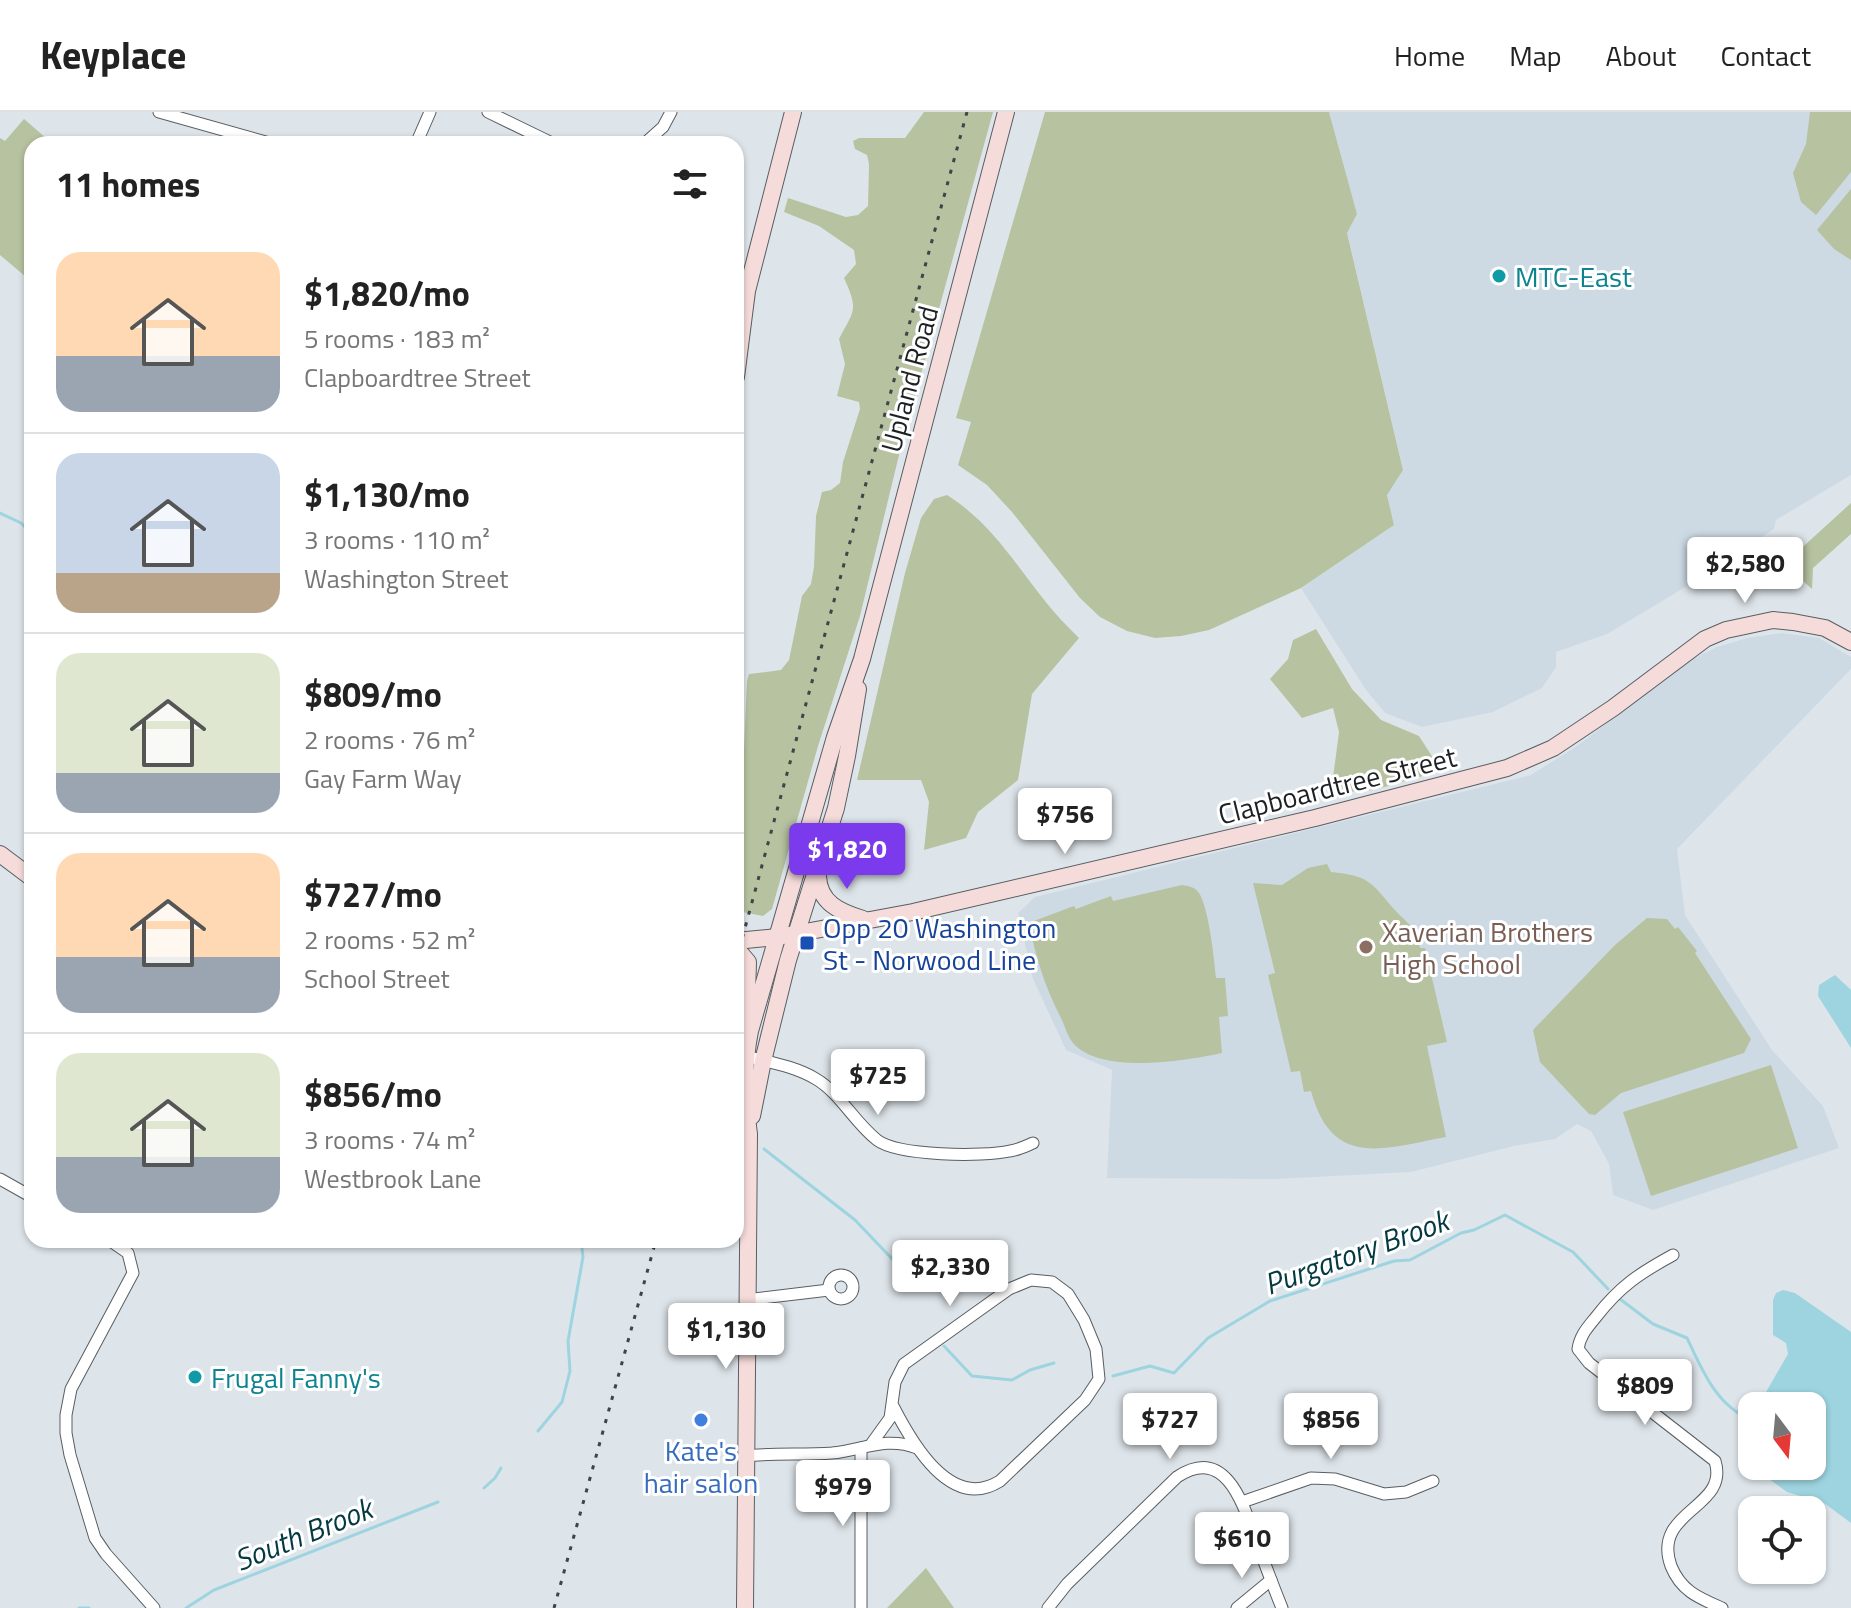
<!DOCTYPE html>
<html lang="en">
<head>
<meta charset="utf-8">
<style>
	body { margin:0; font-family:"Titillium Web",sans-serif; background:#f6f6f6; color:#222; height:100vh; display:flex; flex-direction:column; font-size:30px; white-space:nowrap }
	* { box-sizing:border-box; margin:0 }
	p { font-size:26px; color:#767676 }
	.icon { flex:none; width:44px; height:44px; fill:none; stroke:currentColor; stroke-width:2; stroke-linecap:round; stroke-linejoin:round }
	.map { position:relative; flex:1; overflow:hidden }
	.panel { position:absolute; left:24px; top:24px; width:720px; height:1112px; display:flex; flex-direction:column; background:#fff; border-radius:24px; box-shadow:0 2px 6px #0004 }
	.panel>* { flex:none }
	.needle { width:52px; rotate:164deg }
	.buttons { position:absolute; left:1738px; top:1280px; display:grid; gap:16px }
	.buttons a { display:grid; place-items:center; width:88px; height:88px; border-radius:16px; background:#fff; box-shadow:0 2px 6px #0004; font-size:40px }
	.price { position:absolute; translate:-50% -68px; padding:0 18px; border-radius:8px; background:#fff; color:#222; font-size:26px; line-height:52px; filter:drop-shadow(0 2px 4px #0008) }
	.price::after { content:''; position:absolute; left:50%; top:48px; width:24px; height:18px; margin-left:-12px; background:inherit; clip-path:polygon(0 0,100% 0,50% 100%) }
	.price.active { background:#7c3aed; color:#fff }
	ul { padding:0; list-style:none }
	li { display:flex; align-items:center; gap:24px; height:200px; padding:0 32px }
	li+li { border-top:2px solid #e0e0e0 }
	li span { display:grid; place-items:center; flex:none; width:224px; height:160px; border-radius:24px; color:#555 }
	li>.icon { margin-inline-start:auto }
	span .icon { width:96px; height:96px; fill:#fffc; stroke-width:1 }
	li b { font-size:34px }
	h2 { display:flex; justify-content:space-between; align-items:center; height:96px; padding:0 32px; font-size:34px }
	header { display:flex; align-items:center; gap:48px; box-sizing:border-box; height:112px; padding:0 40px; background:#fff; border-bottom:2px solid #e0e0e0 }
	header strong { font-size:38px }
	nav { display:flex; gap:44px; margin-inline-start:auto; font-size:28px }
	.map>svg:first-child { display:block }
	.built { fill:#cddae4 }
	.green { fill:#b7c2a1 }
	.water { fill:#9dd4df }
	.lines { fill:none; stroke-linecap:round; stroke-linejoin:round }
	.stream { stroke:#9dd4df; stroke-width:3 }
	.street-casing { stroke:#585e62; stroke-width:13 }
	.secondary-casing { stroke:#585e62; stroke-width:18 }
	.street { stroke:#fff; stroke-width:11 }
	.secondary { stroke:#f5dcda; stroke-width:16 }
	.rail { stroke:#404447; stroke-width:3; stroke-dasharray:4 8; stroke-linecap:butt }
	.culture-dot { fill:#0f9aa8; stroke:#fff; stroke-width:3 }
	.transit-dot { fill:#1a4fb4; stroke:#fff; stroke-width:3 }
	.education-dot { fill:#8d6e63; stroke:#fff; stroke-width:3 }
	.shop-dot { fill:#3f7fe0; stroke:#fff; stroke-width:3 }
	.labels { text-anchor:middle; dominant-baseline:central; stroke-width:6; stroke-linejoin:round; paint-order:stroke }
	.culture-label { font-size:28px; fill:#0d838f; stroke:#fff; text-anchor:start }
	.street-label { font-size:28px; fill:#1e2123; stroke:#fff }
	.transit-label { font-size:28px; fill:#164399; stroke:#fff; text-anchor:start }
	.education-label { font-size:28px; fill:#785e54; stroke:#fff; text-anchor:start }
	.shop-label { font-size:28px; fill:#366cbe; stroke:#fff }
	.water-label { font-size:30px; font-style:italic; fill:#033941; stroke:#fff }
</style>
</head>
<body>
<header>
<strong>Keyplace</strong>
<nav><a>Home</a><a>Map</a><a>About</a><a>Contact</a></nav>
</header>
<div class="map">
<svg width="1851" height="1496" viewBox="0 0 1851 1496">
	<rect width="100%" height="100%" fill="#dee5ea"/>
	<!-- built -->
	<g class="built">
		<path d="M1329,0H1851V363L1776,408L1774,417L1679,479L1607,522L1556,540V555L1542,576L1493,600L1422,615L1385,601L1366,578L1301,476L1394,413L1387,383L1403,357L1347,120L1357,102Z"/>
		<path d="M1781,521L1819,526L1851,545V557L1677,737L1685,803L1772,938L1823,994L1839,1036L1653,1098L1613,1083L1609,1052L1591,1019L1577,1012L1555,1027L1514,1034L1411,1060L1276,1067L1107,1066L1112,958L1066,938L1033,867L1018,801L1035,785L1531,663L1577,634L1687,550L1717,535L1747,526Z"/>
	</g>
	<!-- green -->
	<g class="green">
		<path d="M924,0H993L900,339L860,504L818,634L772,797L763,804L737,799L747,569L749,562L781,558L789,548L802,484L811,472L814,455L816,404L822,380L831,378L840,371L843,350L860,297L859,290L837,284L845,252L839,227C854,198 859,199 844,166L856,152L854,138L819,114L784,100L788,86L846,105L858,103L868,94L869,52L867,43L855,37L853,29L859,26H905Z"/>
		<path d="M1045,0H1329L1357,102L1347,121L1403,358L1387,383L1394,413L1301,476L1209,518L1181,524L1155,526L1127,519L1100,505L1080,486L1012,400L987,373L958,353L971,310L956,306Z"/>
		<path d="M1810,0H1851V60L1816,103L1801,90L1793,61L1806,32Z"/>
		<path d="M24,7L53,32H32V170L0,143V26L5,29Z"/>
		<path d="M1851,77V148L1834,137L1817,118Z"/>
		<path d="M947,383C990,410 1014,450 1045,489C1055,502 1067,514 1079,526L1032,582L1018,668L978,700L966,726L924,738L929,690L921,668H857L905,461L921,406L934,387Z"/>
		<path d="M1851,391V422L1813,456L1812,477L1784,452Z"/>
		<path d="M1316,517L1352,577L1381,608L1419,624L1435,649L1433,661L1374,678L1331,681L1339,620L1333,596L1302,606L1270,567L1288,547L1293,528Z"/>
		<path d="M1327,752L1331,760C1369,764 1370,769 1393,796C1410,815 1413,810 1420,836H1425L1447,930L1427,934L1446,1025C1385,1036 1332,1058 1311,979L1304,980L1300,959L1291,960L1268,863L1275,861L1253,771L1282,773L1308,756Z"/>
		<path d="M1182,773C1189,774 1195,775 1199,781C1209,797 1214,846 1216,866H1225L1228,904L1219,905L1222,941C1185,949 1101,963 1073,931C1068,925 1065,915 1062,908C1046,876 1039,856 1031,821L1038,818L1034,809L1074,794L1076,797L1111,784L1113,789Z"/>
		<path d="M1647,806L1667,807L1675,817L1678,815L1697,839L1695,841L1751,927L1744,941L1621,981L1595,1003L1589,1002L1540,950L1533,918L1615,833Z"/>
		<path d="M1771,953L1798,1036L1651,1084L1623,1000Z"/>
		<path d="M926,1456L954,1496H887Z"/>
	</g>
	<!-- water -->
	<g class="water">
		<path d="M1835,863L1851,878V936L1818,884L1819,873Z"/>
		<path d="M1783,1178L1795,1181L1851,1220V1411L1824,1391L1787,1380L1754,1356L1812,1354V1294H1758L1788,1242L1786,1231L1773,1223V1188L1776,1181Z"/>
	</g>
	<g class="lines">
		<!-- stream -->
		<g class="stream">
			<path d="M0,401L21,411L32,422"/>
			<path d="M764,1037L855,1108L897,1152L905,1175"/>
			<path d="M1620,1187L1653,1212L1687,1226C1702,1258 1717,1295 1752,1308"/>
			<path d="M944,1234L972,1264L1012,1268L1030,1258L1054,1251"/>
			<path d="M1113,1264L1150,1254L1174,1261L1208,1226L1270,1189L1394,1149L1410,1148L1461,1121L1474,1118L1505,1103L1573,1140L1608,1177"/>
			<path d="M538,1319L562,1290L570,1259L568,1229L583,1145L581,1128"/>
			<path d="M484,1376L495,1366L501,1356"/>
			<path d="M79,1496H89"/>
			<path d="M186,1496L214,1478L438,1390"/>
		</g>
		<!-- street casing -->
		<g class="street-casing">
			<g id="street">
				<path d="M159,0L273,32"/>
				<path d="M488,0L554,32"/>
				<path d="M416,32L430,0"/>
				<path d="M644,32L663,15L671,0"/>
				<path d="M745,944C768,950 795,954 816,967C840,981 854,1010 877,1028C898,1044 983,1045 1010,1039C1018,1038 1026,1034 1033,1031"/>
				<path d="M0,1067L32,1085"/>
				<path d="M109,1128L128,1141L133,1161L71,1277L66,1303V1321L70,1343L95,1426L106,1442L154,1496"/>
				<path d="M1673,1143C1640,1161 1620,1174 1596,1205C1588,1215 1580,1223 1578,1237L1589,1251L1715,1349C1730,1397 1651,1398 1671,1454C1681,1479 1699,1486 1722,1496"/>
				<circle cx="841" cy="1175" r="12"/>
				<path d="M746,1188L829,1178"/>
				<path d="M872,1331L890,1306L895,1270L904,1252L1009,1177L1031,1168L1052,1170L1068,1182L1084,1208L1096,1237L1099,1267L1085,1288L1000,1369C951,1400 912,1331 893,1294"/>
				<path d="M861,1336V1496"/>
				<path d="M745,1344C774,1341 803,1343 832,1341C863,1338 886,1324 917,1336"/>
				<path d="M1242,1390L1311,1366L1335,1367L1384,1382L1406,1380L1433,1369"/>
				<path d="M1048,1496L1067,1472L1177,1365C1227,1332 1244,1395 1257,1431C1265,1452 1273,1474 1282,1496"/>
				<path d="M1237,1496L1271,1468"/>
			</g>
		</g>
		<!-- secondary casing -->
		<g class="secondary-casing">
			<g id="secondary">
				<path d="M736,265L747,179L793,0"/>
				<path d="M0,742L32,766"/>
				<path d="M818,764C819,791 840,800 863,807"/>
				<path d="M736,829L778,825L913,800L1315,706L1507,656L1553,636L1613,596L1705,527L1726,518L1773,508L1793,510L1825,516L1851,530"/>
				<path d="M736,836L748,850L746,915"/>
				<path d="M752,1004L763,949L788,848L836,696L847,644L858,577"/>
				<path d="M745,1496L749,1022C744,987 743,954 750,919L835,625L862,547L1006,0"/>
			</g>
		</g>
		<!-- street -->
		<use href="#street" class="street"/>
		<!-- secondary -->
		<use href="#secondary" class="secondary"/>
		<!-- rail -->
		<g class="rail">
			<path d="M736,849L967,0"/>
			<path d="M554,1496L656,1128"/>
		</g>
	</g>
	<!-- markers -->
	<g class="culture-dot">
		<circle cx="1499" cy="164" r="8"/>
		<circle cx="195" cy="1265" r="8"/>
	</g>
	<rect class="transit-dot" x="799" y="823" width="16" height="16" rx="4"/>
	<circle class="education-dot" cx="1366" cy="835" r="8"/>
	<circle class="shop-dot" cx="701" cy="1308" r="8"/>
	<g class="labels">
		<!-- culture labels -->
		<g class="culture-label">
			<text x="1515" y="164">MTC-East</text>
			<text x="211" y="1265">Frugal Fanny's</text>
		</g>
		<!-- street labels -->
		<g class="street-label">
			<text transform="translate(909 267) rotate(-75)">Upland Road</text>
			<text transform="translate(1337 673) rotate(-14)">Clapboardtree Street</text>
		</g>
		<!-- transit labels -->
		<g class="transit-label">
			<text x="823" y="815">Opp 20 Washington<tspan x="823" dy="32">St - Norwood Line</tspan></text>
		</g>
		<!-- education labels -->
		<g class="education-label">
			<text x="1382" y="819">Xaverian Brothers<tspan x="1382" dy="32">High School</tspan></text>
		</g>
		<!-- shop labels -->
		<g class="shop-label">
			<text x="701" y="1338">Kate's<tspan x="701" dy="32">hair salon</tspan></text>
		</g>
		<!-- water labels -->
		<g class="water-label">
			<text transform="translate(1356 1140) rotate(-20)">Purgatory Brook</text>
			<text transform="translate(303 1422) rotate(-22)">South Brook</text>
		</g>
	</g>
</svg>
<div class="buttons">
<a><svg class="needle" viewBox="-14 -14 28 28"><path d="M0-13l5 13h-10z" fill="#e53935"/><path d="M0 13l5-13h-10z" fill="#767676"/></svg></a>
<a><svg class="icon" aria-label="locate" viewBox="0 0 24 24"><circle cx="12" cy="12" r="6"/><path d="M12 2v4M12 18v4M2 12h4M18 12h4"/></svg></a>
</div>
<b class="price" style="left:1745px;top:493px">$2,580</b>
<b class="price" style="left:1065px;top:744px">$756</b>
<b class="price active" style="left:847px;top:779px">$1,820</b>
<b class="price" style="left:878px;top:1005px">$725</b>
<b class="price" style="left:950px;top:1196px">$2,330</b>
<b class="price" style="left:726px;top:1259px">$1,130</b>
<b class="price" style="left:1645px;top:1315px">$809</b>
<b class="price" style="left:1170px;top:1349px">$727</b>
<b class="price" style="left:1331px;top:1349px">$856</b>
<b class="price" style="left:843px;top:1416px">$979</b>
<b class="price" style="left:1242px;top:1468px">$610</b>
<section class="panel">
<h2>11 homes<svg class="icon" aria-label="filters" viewBox="0 0 24 24"><path d="M4 7h16M4 17h16"/><circle cx="9" cy="7" r="2"/><circle cx="15" cy="17" r="2"/></svg></h2>
<ul>
<li><span style="background:linear-gradient(#ffd9b3 65%,#9aa5b1 0)"><svg class="icon" aria-label="home" viewBox="0 0 24 24"><path d="M3 11l9-7 9 7M6 9v11h12V9"/></svg></span><div><b>$1,820/mo</b><p>5 rooms · 183 m²</p><p>Clapboardtree Street</p></div></li>
<li><span style="background:linear-gradient(#c9d6e8 75%,#b9a48a 0)"><svg class="icon" aria-label="home" viewBox="0 0 24 24"><path d="M3 11l9-7 9 7M6 9v11h12V9"/></svg></span><div><b>$1,130/mo</b><p>3 rooms · 110 m²</p><p>Washington Street</p></div></li>
<li><span style="background:linear-gradient(#dfe7d0 75%,#9aa5b1 0)"><svg class="icon" aria-label="home" viewBox="0 0 24 24"><path d="M3 11l9-7 9 7M6 9v11h12V9"/></svg></span><div><b>$809/mo</b><p>2 rooms · 76 m²</p><p>Gay Farm Way</p></div></li>
<li><span style="background:linear-gradient(#ffd9b3 65%,#9aa5b1 0)"><svg class="icon" aria-label="home" viewBox="0 0 24 24"><path d="M3 11l9-7 9 7M6 9v11h12V9"/></svg></span><div><b>$727/mo</b><p>2 rooms · 52 m²</p><p>School Street</p></div></li>
<li><span style="background:linear-gradient(#dfe7d0 65%,#9aa5b1 0)"><svg class="icon" aria-label="home" viewBox="0 0 24 24"><path d="M3 11l9-7 9 7M6 9v11h12V9"/></svg></span><div><b>$856/mo</b><p>3 rooms · 74 m²</p><p>Westbrook Lane</p></div></li>
</ul>
</section>
</div>
</body>
</html>
